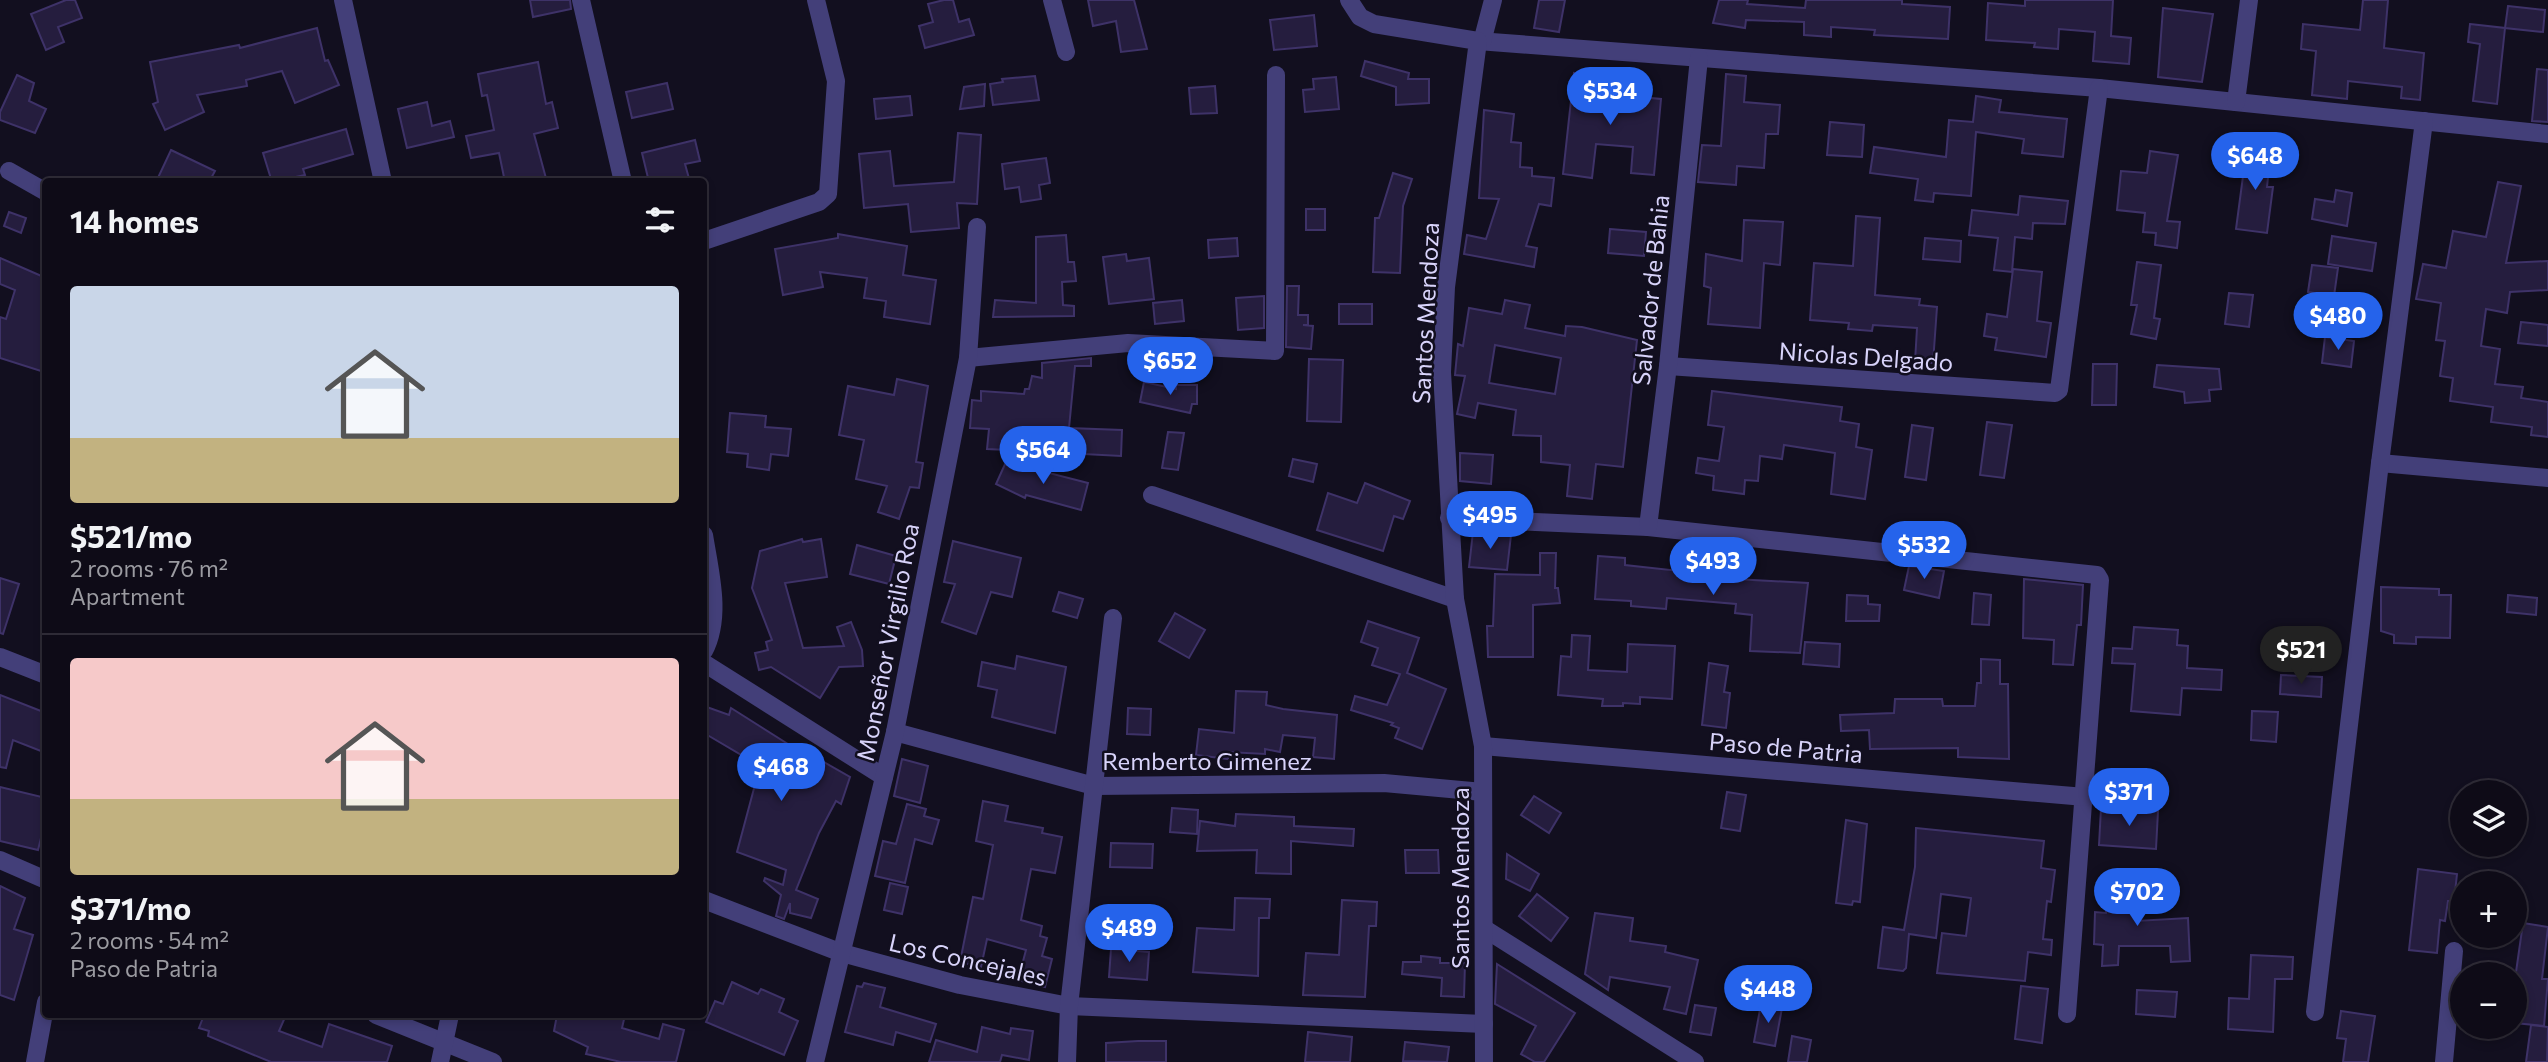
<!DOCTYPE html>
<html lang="en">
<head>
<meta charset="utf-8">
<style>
	body { margin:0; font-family:Commissioner,sans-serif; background:#171420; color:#f1f3f6; height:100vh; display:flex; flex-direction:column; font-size:26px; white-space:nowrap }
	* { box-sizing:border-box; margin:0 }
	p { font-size:23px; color:#9b9ba1 }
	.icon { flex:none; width:38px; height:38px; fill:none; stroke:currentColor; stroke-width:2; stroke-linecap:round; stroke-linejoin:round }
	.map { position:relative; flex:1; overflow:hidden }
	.details { position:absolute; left:42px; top:178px; width:665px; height:840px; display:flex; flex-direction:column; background:#0e0b17; border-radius:7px; box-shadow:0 4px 10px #0003,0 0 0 2px #2e2b36 }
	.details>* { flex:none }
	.buttons { position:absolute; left:2450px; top:780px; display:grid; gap:14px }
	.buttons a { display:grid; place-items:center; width:77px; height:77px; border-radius:50%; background:#0e0b17; box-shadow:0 4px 10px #0003,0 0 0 2px #2e2b36; font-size:35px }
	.price { position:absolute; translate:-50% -60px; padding:0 16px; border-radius:24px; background:#2563eb; color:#fff; font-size:23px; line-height:46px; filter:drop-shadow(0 2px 4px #0008) }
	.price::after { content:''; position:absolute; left:50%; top:42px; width:21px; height:16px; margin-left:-10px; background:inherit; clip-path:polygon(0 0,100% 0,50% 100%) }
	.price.active { background:#222; color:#fff }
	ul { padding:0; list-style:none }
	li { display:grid; align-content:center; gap:14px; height:371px; padding:0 28px }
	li+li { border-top:2px solid #2e2b36 }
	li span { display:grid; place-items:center; height:217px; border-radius:7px; color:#555 }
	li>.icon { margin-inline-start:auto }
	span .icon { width:126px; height:126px; fill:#fffc; stroke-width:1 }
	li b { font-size:30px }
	h2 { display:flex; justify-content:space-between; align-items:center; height:84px; padding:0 28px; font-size:30px }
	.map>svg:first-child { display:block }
	.building { fill:#251d3e; stroke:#3e3268; stroke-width:2; fill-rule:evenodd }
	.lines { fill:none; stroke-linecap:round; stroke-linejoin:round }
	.minor { stroke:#433f79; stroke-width:18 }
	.tertiary { stroke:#433f79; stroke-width:18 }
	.labels { text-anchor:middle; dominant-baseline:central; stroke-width:5; stroke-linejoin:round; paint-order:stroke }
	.street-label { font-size:24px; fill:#d8d3fa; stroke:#120f1f }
</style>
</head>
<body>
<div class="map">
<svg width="2548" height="1062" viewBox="0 0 2548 1062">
	<rect width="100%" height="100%" fill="#120f1f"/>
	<!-- building -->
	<g class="building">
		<path d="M66,0H75L82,18L58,27L64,42L46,50L31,14Z"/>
		<path d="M530,0H570L571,9L533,17Z"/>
		<path d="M944,0H953L959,22L969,19L974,35L925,48L919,26L933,22L928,4Z"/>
		<path d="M1088,0H1134L1147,49L1121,52L1116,21L1093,26Z"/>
		<path d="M1539,0H1565L1559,32L1534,28Z"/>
		<path d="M1719,0H1748L1747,4L1805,8L1806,0H1902V4L1950,7L1948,39L1874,35L1875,30L1831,27V37L1804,35V22L1746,20L1745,28L1713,23Z"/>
		<path d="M2025,0H2113L2111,36L2131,38L2129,64L2093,61L2095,32L2059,29L2058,49L2034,47L2035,43L1986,40L1988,3L2025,6Z"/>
		<path d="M2363,0H2388L2384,48L2424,53L2420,100L2401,98L2402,87L2348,81L2347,99L2312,95L2316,51L2301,49L2303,24L2360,30Z"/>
		<path d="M2508,6L2545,10L2543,32L2505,28Z"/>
		<path d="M2163,8L2213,14L2202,82L2158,77Z"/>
		<path d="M1314,15L1317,46L1274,50L1270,20Z"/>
		<path d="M2470,24L2505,28L2497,104L2473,101L2480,44L2468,42Z"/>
		<path d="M317,28L325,61L328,60L339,85L295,103L282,71L246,80L247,86L197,95L204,112L165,130L153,104L158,102L150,62L239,45L240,48Z"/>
		<path d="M1365,61L1409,73L1408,79H1429V103L1396,105V87L1361,76Z"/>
		<path d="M538,62L546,104L552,102L558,128L534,134L547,182H505L499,153L471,158L466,136L494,130L487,95L482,96L478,74Z"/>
		<path d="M2537,69L2548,70V122L2532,121Z"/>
		<path d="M1574,73L1601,78L1599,93L1661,99L1654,175L1631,173L1633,147L1596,144L1592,178L1563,174Z"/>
		<path d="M1726,74L1746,76L1744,102L1780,105L1778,134H1766L1764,168L1737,166L1736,185L1698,182L1702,145L1721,146Z"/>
		<path d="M17,75L34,83L29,101L46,109L35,133L0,120V112Z"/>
		<path d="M1035,76L1039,100L993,105L990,84L1003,82L1002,79Z"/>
		<path d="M1336,77L1339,109L1305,112L1303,90L1314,89L1313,79Z"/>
		<path d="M667,83L673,109L632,118L626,92Z"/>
		<path d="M985,84L984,106L960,109L964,87Z"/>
		<path d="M1215,86L1217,113L1191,114L1189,88Z"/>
		<path d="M910,96L912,115L876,119L874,99Z"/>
		<path d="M1976,96L2001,100L1999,112L2067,119L2063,157L2022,153L2024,139L1976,132L1971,196L1934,193L1933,202L1915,200L1918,179L1870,173L1874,147L1946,157L1949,120L1973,122Z"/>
		<path d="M427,102L432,126L450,121L454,137L407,148L398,109Z"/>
		<path d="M1484,110L1514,114L1511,142L1521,143L1520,167L1532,168V176L1554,178L1551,206L1539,204L1526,246L1537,248L1534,267L1464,254L1467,235L1486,239L1499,199L1479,198Z"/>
		<path d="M1830,122L1864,125L1862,157L1827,155Z"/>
		<path d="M346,129L353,154L303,169L305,175L272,182L263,153Z"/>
		<path d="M958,133L981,135L977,204L957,203L959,228L911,232L908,204L864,208L859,154L890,151L894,186L954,182Z"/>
		<path d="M695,140L700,161L685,164L690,182H649L642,153Z"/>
		<path d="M2247,146L2271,149L2267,187H2273L2267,233L2236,229Z"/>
		<path d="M171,150L215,171L209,182H156Z"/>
		<path d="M2150,151L2178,155L2167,221L2180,222L2177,248L2155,245L2156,233L2143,232L2145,213L2117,210L2121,171L2147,173Z"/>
		<path d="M1046,158L1050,183L1039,185L1041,199L1021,202L1019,187L1005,189L1002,164Z"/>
		<path d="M1393,173L1412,179L1403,206L1400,273L1373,272L1375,218H1379Z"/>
		<path d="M2498,182L2521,186L2506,263L2548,261V290L2510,292L2507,313L2486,309L2481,346L2500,349L2495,384L2523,387L2521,398L2548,402V437L2531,435L2532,427L2491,422L2493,407L2450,401L2453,378L2440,376L2445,341L2436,340L2441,303L2416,299L2423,264L2446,268L2453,231L2486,237Z"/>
		<path d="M2336,190L2352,193L2347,226L2312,219L2315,199L2334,202Z"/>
		<path d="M2020,196L2068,201L2065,224L2033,223L2032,239L2015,237L2012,272L1994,270L1998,238L1969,235L1972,210L2018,215Z"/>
		<rect x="1306" y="209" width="19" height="21"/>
		<path d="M9,212L26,218L21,233L4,226Z"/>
		<path d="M1856,216L1880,218L1875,295L1920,299L1919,305L1937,307L1933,363L1915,362L1917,328L1873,325L1872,331L1848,329L1849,323L1810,320L1814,263L1853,266Z"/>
		<path d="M1744,220L1783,222L1780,265L1764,263L1760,328L1708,324L1711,288L1704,286L1706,254L1742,261Z"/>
		<path d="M1610,229L1646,232L1644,256L1608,253Z"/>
		<path d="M838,234L907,246L903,275L936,280L930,324L884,317L886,301L864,298L867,278L820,272L823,287L783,295L775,249L838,238Z"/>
		<path d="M1066,235L1068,262H1074L1076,281L1062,282L1063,305L1074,306V316L993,317L995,300L1036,303V237Z"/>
		<path d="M2332,236L2376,243L2372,271L2328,264Z"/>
		<path d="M1237,238L1238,256L1209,258L1208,240Z"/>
		<path d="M1925,238L1961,241L1960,262L1923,259Z"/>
		<path d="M1126,254L1127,261L1149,258L1154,299L1109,304L1103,257Z"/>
		<path d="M0,258L46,278V355L41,371L0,358V317L6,319L15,290L0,284Z"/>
		<path d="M2137,262L2161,265L2154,318L2160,319L2156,339L2131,334L2137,305H2131Z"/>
		<path d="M2312,265L2338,268L2334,296L2308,292Z"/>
		<path d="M2013,269L2042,272L2037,321L2051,323L2046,357L1995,350L1997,338L1984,336L1987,314L2007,317Z"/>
		<path d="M1287,286H1299L1298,315H1308V325H1303L1313,326L1311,349L1286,347Z"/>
		<path d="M2229,293L2253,295L2249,327L2225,324Z"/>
		<path d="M1264,296V328L1238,330L1236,298Z"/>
		<path d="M1182,300L1184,321L1155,324L1153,303Z"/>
		<path d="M1505,300L1530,305L1525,328L1565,336L1566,326L1582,327L1637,340L1623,467L1596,464L1592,499L1567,496L1570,465L1541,462V436L1513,435L1516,410L1478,403L1475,418L1457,414L1465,376L1455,375L1458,344L1463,346L1469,308L1502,314ZM1495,345L1561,358L1555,394L1489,383Z"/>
		<rect x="1339" y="304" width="33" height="20"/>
		<path d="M2521,322L2548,325V346L2518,343Z"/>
		<path d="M2325,337L2354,341L2351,367L2322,363Z"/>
		<path d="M1091,358V366H1075L1069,428L1122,430L1121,456L987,449L989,429L970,428L972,400L981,401V391L1024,394L1025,389H1029L1032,376L1042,378V363Z"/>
		<path d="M1309,359L1343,360L1341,422L1307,421Z"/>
		<path d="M2093,364H2117L2116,405H2092Z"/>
		<path d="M2157,365L2219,369L2221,389L2209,390L2210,401L2185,403L2184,392L2154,387Z"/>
		<path d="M897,379L928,386L916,462L923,463L919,488L910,487L899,519L878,512L887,486L856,479L864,440L839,435L848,386L894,395Z"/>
		<path d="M1144,382L1176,389V385H1197V404H1192L1190,413L1140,402Z"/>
		<path d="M1712,391L1842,407L1840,421L1859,424L1856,447L1872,450L1865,499L1831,494L1835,453L1784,445L1782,459L1760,456L1758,481L1745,480L1744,494L1713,490L1714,476L1696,473L1698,458L1719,461L1724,427L1708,425Z"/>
		<path d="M730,413L766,416L765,427L791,429L788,456L771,454L769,470L747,467L748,454L727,452Z"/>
		<path d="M1987,422L2012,425L2004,478L1980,475Z"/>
		<path d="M1912,425L1933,428L1926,480L1905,477Z"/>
		<path d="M1168,432L1184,433L1178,470L1162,468Z"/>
		<path d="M1460,453L1493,455L1491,484L1460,481Z"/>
		<path d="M1293,459L1317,464L1313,482L1289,476Z"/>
		<path d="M1006,462L1088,483L1081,510L1026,495L1025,498L996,484Z"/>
		<path d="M1365,483L1410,501L1403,519L1394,516L1383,551L1317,530L1328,493L1357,503Z"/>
		<path d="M1473,532L1511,535L1507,570L1469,567Z"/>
		<path d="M802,539L803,542L821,539L827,577L785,583L803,648L844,646L837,627L851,622L862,650L863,666L839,667L820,698L771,667L759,670L755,653L768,650L766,642L772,640L752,588L760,551Z"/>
		<path d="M953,541L1021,558L1012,597L991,592L976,634L942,622L955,584L944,582Z"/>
		<path d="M857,545L896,556L889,584L850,574Z"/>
		<path d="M1540,553H1556L1555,588H1558L1560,603L1533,605V657H1488L1487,626H1493L1495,574L1540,575Z"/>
		<path d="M1598,556L1625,558V565L1679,571V567L1706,569V559L1737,562L1735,579L1808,583L1800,653L1750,651L1752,615L1735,613L1736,604L1667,598L1666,609L1631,606V601L1595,599Z"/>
		<path d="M1909,566L1944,571L1939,598L1904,590Z"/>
		<path d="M0,578L19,584L3,634L0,633Z"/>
		<path d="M2024,579L2083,585L2081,625H2077L2073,665L2053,664L2054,640L2023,638Z"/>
		<path d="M2381,587L2439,589V595H2451L2450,638L2416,637V644L2394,643V635L2381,631Z"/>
		<path d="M1059,592L1083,599L1077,618L1053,611Z"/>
		<path d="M1974,593L1991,595L1989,625L1972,624Z"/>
		<path d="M1847,595L1868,596V604L1880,605L1879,621H1846Z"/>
		<path d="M2508,595L2537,598L2536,615L2507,612Z"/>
		<path d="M1175,613L1205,630L1189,658L1159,641Z"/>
		<path d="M1368,621L1419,638L1407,673L1446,689L1422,749L1395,738L1399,728L1391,725L1393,723L1351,710L1355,696L1387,705L1400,674L1372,665L1378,648L1361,642Z"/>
		<path d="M2134,627L2178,630L2177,645L2188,646L2187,668L2222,670L2221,690L2182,688L2180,715L2131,711L2135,664L2112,663L2113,648L2132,649Z"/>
		<path d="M1572,635L1590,636L1588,670L1627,672L1628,644L1675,646L1672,699L1640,697V704L1623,703V706H1602L1603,699L1558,695L1561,656L1571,657Z"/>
		<path d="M1805,642L1840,644L1839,667L1803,664Z"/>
		<path d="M1017,656L1066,667L1055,733L992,717L997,690L978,686L982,662L1015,669Z"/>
		<path d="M1981,659L2000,660V684H2008L2009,759L1958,757V748L1870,749L1869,730L1841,731L1840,715L1894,713L1895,699H1942L1943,706H1975L1977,683H1981Z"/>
		<path d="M1709,663L1728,666L1724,692L1730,693L1726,728L1702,725Z"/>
		<path d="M2281,675L2322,677L2321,697L2280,694Z"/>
		<path d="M1236,691L1267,692L1266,705L1283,709L1337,715L1334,759L1313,757L1315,738L1283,735L1280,752L1265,749V754L1228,752V759L1196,755L1199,729L1234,733Z"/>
		<path d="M0,695L46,713V753L13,740L6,768L0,767Z"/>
		<path d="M704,706L729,715L731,708L821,765L822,761L850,777L841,804L836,801L819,833L796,890L818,899L811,918L790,913V903L784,919L776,916L781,895L764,881L765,878L783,885L786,870L737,852L760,766L704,733Z"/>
		<path d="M1128,708L1151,709L1150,735L1127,734Z"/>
		<path d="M2252,711L2278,712L2276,742L2251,740Z"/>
		<path d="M902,759L928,766L920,803L894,796Z"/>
		<path d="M0,787L46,798V818L38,850L0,841Z"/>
		<path d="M1727,792L1746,795L1740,831L1721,828Z"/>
		<path d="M1534,796L1561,813L1549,833L1521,815Z"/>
		<path d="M983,801L1008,806L1005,821L1043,828L1042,833L1062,837L1055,873L1031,869L1021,920L1042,926L1040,936L1047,938L1042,956L1052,959L1045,987L1018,980L1026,950L987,939L981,967L960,962L973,897L983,899L993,845L976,841Z"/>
		<path d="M907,804L926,809L924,816L939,820L932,844L915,839L905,883L875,876L883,841L896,844Z"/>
		<path d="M1172,808L1198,810L1197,834L1170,832Z"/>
		<path d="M2101,808L2158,811L2156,849L2099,845Z"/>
		<path d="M1236,814L1294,817V826L1354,829L1353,846L1291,841V874L1256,873L1257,850L1197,851L1200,821L1235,826Z"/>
		<path d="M1846,820L1867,824L1860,902L1853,901L1852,905L1836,903Z"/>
		<path d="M1916,828L2044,841L2041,868L2055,870L2051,902L2047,901L2043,939L2052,940L2051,955L2028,952L2025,981L1937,973L1942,933L1966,936L1971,898L1941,894L1936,938L1909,934L1906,968L1903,971L1878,968L1883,927L1904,930L1915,867Z"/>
		<path d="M1111,843L1153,844L1152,868L1110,867Z"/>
		<path d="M1405,850H1438L1439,873H1406Z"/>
		<path d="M1507,854L1539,874L1530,891L1506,879Z"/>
		<path d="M2418,869L2457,874L2454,901H2448L2445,921L2440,920L2437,953L2409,950Z"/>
		<path d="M890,883L908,887L902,914L884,910Z"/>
		<path d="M0,886L25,898L14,929L33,935L14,1000L0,995Z"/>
		<path d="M2107,886L2138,887L2136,921L2188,918L2190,961L2171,962L2170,946H2119L2118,965L2102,966L2103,945L2094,944L2095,912L2106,913Z"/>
		<path d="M1537,894L1568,918L1551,941L1519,916Z"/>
		<path d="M1235,898L1270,899L1269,918H1259L1258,976L1193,972L1197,928L1234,930Z"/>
		<path d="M1342,900L1377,902L1376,926H1369L1365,997L1303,995L1306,953L1339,955Z"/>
		<path d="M1595,913L1633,918L1630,941L1666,946L1665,952L1698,960L1686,1014L1664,1009L1670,987L1610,977L1608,990L1585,974Z"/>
		<path d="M2523,923L2548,927L2542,979H2548L2544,1026L2515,1023V979Z"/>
		<path d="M1111,949L1149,952L1147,980L1109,977Z"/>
		<path d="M2251,955L2293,957L2292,979H2275L2273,1032L2228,1029L2229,998L2249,999Z"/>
		<path d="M1421,956L1440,958V963H1465L1464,997L1441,996L1442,978L1402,974L1403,962H1421Z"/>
		<path d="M1497,964L1575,1013L1544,1062H1535L1521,1054L1536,1026L1495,1004Z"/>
		<path d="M732,982L758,994L761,989L784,999L779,1012L798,1021L784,1055L706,1022L715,1001L723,1004Z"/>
		<path d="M864,983L885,988L880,1007L936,1024L930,1042L896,1032L893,1045L845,1032L857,986L862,987Z"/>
		<path d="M2021,986L2048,989L2042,1043L2015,1039Z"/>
		<path d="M2137,990L2177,992L2175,1017L2136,1014Z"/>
		<path d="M1761,1004L1782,1008L1775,1046L1754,1042Z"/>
		<path d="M1695,1005L1716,1008L1711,1035L1690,1032Z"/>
		<path d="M2341,1011L2375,1016L2368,1062H2343L2346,1039L2337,1038Z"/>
		<path d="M204,1015H286L279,1031L322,1047L329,1024L392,1046L387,1062H271L208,1036L209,1031L199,1028Z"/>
		<path d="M557,1015H625L622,1028L659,1039L663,1024L684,1030L676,1062H621L586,1054L588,1047L554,1031Z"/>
		<path d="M2531,1025L2548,1027L2547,1062H2526Z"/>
		<path d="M982,1027L1010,1034L1011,1028L1033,1031L1029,1060L1002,1055L1000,1062H929L936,1040L977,1052Z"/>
		<path d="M1308,1032L1352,1037L1350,1062H1305Z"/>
		<path d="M1792,1036L1811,1040L1807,1062H1788Z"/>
		<path d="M1138,1041H1166V1062H1106V1043Z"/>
		<path d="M1405,1042L1449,1047L1447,1062L1403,1061Z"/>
	</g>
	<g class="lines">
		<!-- minor -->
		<g class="minor">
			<path d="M343,0L383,182"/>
			<path d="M581,0L623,182"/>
			<path d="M1052,0L1066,52"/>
			<path d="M1478,41L2099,88L2548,134"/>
			<path d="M1482,42L1493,0"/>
			<path d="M2236,102L2249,0"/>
			<path d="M9,171L46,192"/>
			<path d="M704,241L819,202L828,194L836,81L816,0"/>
			<path d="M968,358L1128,343L1275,351L1276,75"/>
			<path d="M1668,366L2055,393L2059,390L2099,88"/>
			<path d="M2380,463L2548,478"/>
			<path d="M1152,495L1455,599"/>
			<path d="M1449,518L1648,527L2097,575L2100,580L2067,1014"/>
			<path d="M1648,527L1668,366L1699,58"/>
			<path d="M704,535C710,573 722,616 704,651"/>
			<path d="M0,657L46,675"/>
			<path d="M704,663L884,777"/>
			<path d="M895,732L1094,786L1384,783L1483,792"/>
			<path d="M1483,746L2085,797"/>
			<path d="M0,860L46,880"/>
			<path d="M704,900L842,953L960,985L1069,1006L1484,1024"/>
			<path d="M1485,929L1695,1062"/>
			<path d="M2315,1012L2380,463L2424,121"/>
			<path d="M376,1015L493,1062"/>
			<path d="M35,1062L46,1002"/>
			<path d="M440,1062L450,1015"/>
			<path d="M815,1062L895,732L968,358L977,227"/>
			<path d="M1067,1062L1069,1006L1113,618"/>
			<path d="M2444,1062L2454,951"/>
		</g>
		<!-- tertiary -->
		<path class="tertiary" d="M1349,0L1360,17L1374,24L1478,41L1446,287L1442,372L1455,599L1483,746L1484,1062"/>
	</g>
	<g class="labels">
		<!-- street labels -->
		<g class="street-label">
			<text transform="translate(1650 290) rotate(-84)">Salvador de Bahia</text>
			<text transform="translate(1425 313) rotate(-87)">Santos Mendoza</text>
			<text transform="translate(1866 356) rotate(4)">Nicolas Delgado</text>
			<text transform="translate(887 642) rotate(-79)">Monseñor Virgilio Roa</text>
			<text transform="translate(1786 747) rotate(5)">Paso de Patria</text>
			<text x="1207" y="760">Remberto Gimenez</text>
			<text transform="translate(1459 878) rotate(-90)">Santos Mendoza</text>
			<text transform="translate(968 959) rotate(13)">Los Concejales</text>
		</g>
	</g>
</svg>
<div class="buttons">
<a><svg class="icon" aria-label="layers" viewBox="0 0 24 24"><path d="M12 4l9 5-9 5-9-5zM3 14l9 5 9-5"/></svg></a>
<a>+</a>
<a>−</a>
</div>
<b class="price" style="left:1610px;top:127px">$534</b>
<b class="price" style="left:2255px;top:192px">$648</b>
<b class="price" style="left:2338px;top:352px">$480</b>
<b class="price" style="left:1170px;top:397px">$652</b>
<b class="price" style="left:1043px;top:486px">$564</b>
<b class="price" style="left:1490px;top:551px">$495</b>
<b class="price" style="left:1924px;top:581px">$532</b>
<b class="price" style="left:1713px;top:597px">$493</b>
<b class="price active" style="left:2301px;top:686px">$521</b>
<b class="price" style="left:781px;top:803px">$468</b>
<b class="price" style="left:2129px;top:828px">$371</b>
<b class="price" style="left:2137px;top:928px">$702</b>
<b class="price" style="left:1129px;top:964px">$489</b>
<b class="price" style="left:1768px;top:1025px">$448</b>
<section class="details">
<h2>14 homes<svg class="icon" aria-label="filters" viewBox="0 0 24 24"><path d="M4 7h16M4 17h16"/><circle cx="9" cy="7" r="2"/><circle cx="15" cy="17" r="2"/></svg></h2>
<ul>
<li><span style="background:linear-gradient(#c9d6e8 70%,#c2b280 0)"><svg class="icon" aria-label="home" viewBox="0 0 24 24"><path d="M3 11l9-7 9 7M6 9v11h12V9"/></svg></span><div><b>$521/mo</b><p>2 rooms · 76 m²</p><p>Apartment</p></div></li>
<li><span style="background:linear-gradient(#f6c9c9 65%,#c2b280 0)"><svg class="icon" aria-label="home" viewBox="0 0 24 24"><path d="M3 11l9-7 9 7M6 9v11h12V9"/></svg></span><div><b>$371/mo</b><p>2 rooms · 54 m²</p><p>Paso de Patria</p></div></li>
</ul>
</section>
</div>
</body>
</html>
